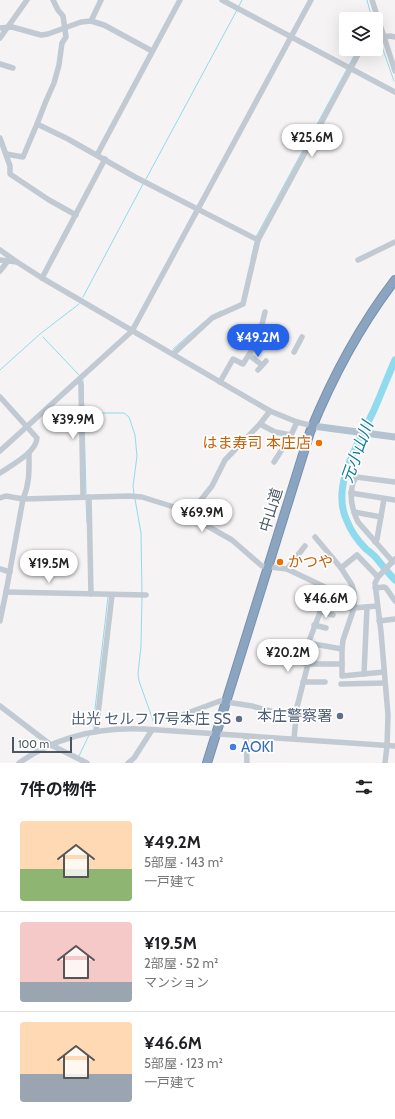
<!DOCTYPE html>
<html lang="ja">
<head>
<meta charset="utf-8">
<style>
	body { margin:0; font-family:Cabin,"Noto Sans JP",sans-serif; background:#f2f2f2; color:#202124; height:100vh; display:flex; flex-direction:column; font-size:15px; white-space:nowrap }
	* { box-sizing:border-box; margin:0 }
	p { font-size:13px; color:#757577 }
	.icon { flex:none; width:22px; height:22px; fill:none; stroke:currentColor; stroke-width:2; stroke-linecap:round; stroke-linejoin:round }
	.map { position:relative; height:763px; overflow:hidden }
	.sheet { display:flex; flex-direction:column; background:#fff; flex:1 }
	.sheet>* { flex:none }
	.tools { position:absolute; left:339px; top:12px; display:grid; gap:8px }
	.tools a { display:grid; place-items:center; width:44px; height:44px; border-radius:4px; background:#fff; box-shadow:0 4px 16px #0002; font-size:20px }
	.scale { position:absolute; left:12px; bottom:10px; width:60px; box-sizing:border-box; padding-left:4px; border:2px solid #4a5661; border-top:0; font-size:11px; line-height:14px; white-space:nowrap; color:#4a5661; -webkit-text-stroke:3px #fff; paint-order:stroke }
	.price { position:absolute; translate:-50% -34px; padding:0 9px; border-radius:14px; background:#fff; color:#222; font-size:13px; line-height:26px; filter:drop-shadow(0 1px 2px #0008) }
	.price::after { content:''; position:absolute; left:50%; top:24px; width:12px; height:9px; margin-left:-6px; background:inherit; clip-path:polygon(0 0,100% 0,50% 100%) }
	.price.on { background:#2563eb; color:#fff }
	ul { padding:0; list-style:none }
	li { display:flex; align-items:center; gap:12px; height:100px; padding:0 20px }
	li+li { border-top:1px solid #e0e0e0 }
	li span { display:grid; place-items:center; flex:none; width:112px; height:80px; border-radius:4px; color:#555 }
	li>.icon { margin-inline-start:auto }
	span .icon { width:48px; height:48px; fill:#fffc; stroke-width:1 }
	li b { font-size:17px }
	h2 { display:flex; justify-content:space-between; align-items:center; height:48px; padding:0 20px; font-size:17px }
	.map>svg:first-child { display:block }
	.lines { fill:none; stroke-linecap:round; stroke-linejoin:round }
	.stream { stroke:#90daee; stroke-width:1 }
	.river { stroke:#90daee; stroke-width:7 }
	.highway-casing { stroke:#7690ad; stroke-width:10 }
	.minor { stroke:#c1cad2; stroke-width:5.5 }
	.major { stroke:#b3c2d1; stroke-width:7 }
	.highway { stroke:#8ba5c1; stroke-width:8 }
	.food-dot { fill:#e8710a; stroke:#fff; stroke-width:1.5 }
	.service-dot { fill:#5c6f8a; stroke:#fff; stroke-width:1.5 }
	.shop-dot { fill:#3f7fe0; stroke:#fff; stroke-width:1.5 }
	.labels { text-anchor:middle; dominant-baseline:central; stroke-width:3.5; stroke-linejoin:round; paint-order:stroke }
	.food-label { font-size:15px; fill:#c56008; stroke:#fff; text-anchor:end }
	.street-label { font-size:15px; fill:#4a5661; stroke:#fff }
	.service-label { font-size:15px; fill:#4e5e75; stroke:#fff; text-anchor:end }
	.shop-label { font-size:15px; fill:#366cbe; stroke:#fff; text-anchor:start }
	.water-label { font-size:16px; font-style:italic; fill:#0c7c9b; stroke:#fff }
</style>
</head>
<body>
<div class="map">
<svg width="395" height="763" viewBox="0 0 395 763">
	<rect width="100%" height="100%" fill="#f5f3f3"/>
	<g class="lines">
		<!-- stream -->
		<g class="stream">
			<path d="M367,0L372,19"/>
			<path d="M239,6L242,0"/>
			<path d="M376,30L394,81"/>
			<path d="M349,65L358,49"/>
			<path d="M146,179L237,10"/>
			<path d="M256,237L347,69"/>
			<path d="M251,259L255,242"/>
			<path d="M83,297L143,184"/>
			<path d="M211,316L221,311"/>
			<path d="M43,337L79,375"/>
			<path d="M173,349L204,322"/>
			<path d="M0,370L40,334L79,304"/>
			<path d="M83,380L86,494"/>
			<path d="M84,413H124L129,417L135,435L137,456L133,486L134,494"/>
			<path d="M135,499L141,533L142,593"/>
			<path d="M86,500L87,523"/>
			<path d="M142,597L141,646L138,674L139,681L154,723"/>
			<path d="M93,726L108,597"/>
			<path d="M79,756L89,735"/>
		</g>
		<!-- river -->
		<path class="river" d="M395,360C388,376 381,394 374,410C359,442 330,486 347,521C351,531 359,542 366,549C370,552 374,555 377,559C383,566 388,573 395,580"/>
		<!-- highway casing -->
		<g class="highway-casing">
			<path id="highway" d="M207,763L310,432C332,378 359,327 395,280"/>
		</g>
		<!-- minor -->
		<g class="minor">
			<path d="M222,0L395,92"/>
			<path d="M372,0L395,71"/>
			<path d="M91,21L104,25L152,51"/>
			<path d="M0,28L12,27L41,35L48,34L81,22L91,21L101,0"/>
			<path d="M384,37L390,36L395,37"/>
			<path d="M0,38L27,0"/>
			<path d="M0,64L13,68"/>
			<path d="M37,124L68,139L135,177L258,240"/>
			<path d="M0,138L10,166V174L49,200L76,215"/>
			<path d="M6,154L23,157L37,124L46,101L54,83L59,65L62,43L66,37L63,16L58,10L53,0"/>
			<path d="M97,155L180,0"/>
			<path d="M0,250L17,262L42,278L270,411L297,422L313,426"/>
			<path d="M0,260L17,262"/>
			<path d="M358,260L395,242"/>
			<path d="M0,271L7,262"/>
			<path d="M42,278L105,159"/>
			<path d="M257,340L272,347"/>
			<path d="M294,352L302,337"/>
			<path d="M173,354L212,318L243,304L258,240L361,49"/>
			<path d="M249,355L262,365"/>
			<path d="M258,370L266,361"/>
			<path d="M79,380L81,385L83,497"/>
			<path d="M220,382L233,359L243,364C256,345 260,334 265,312"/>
			<path d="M0,397L37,438C37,452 10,466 0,473"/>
			<path d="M260,424L275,432L291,435"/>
			<path d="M0,451L132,331L311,0"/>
			<path d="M274,462L291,435L297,422"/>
			<path d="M351,493L353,483L356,477L395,482"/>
			<path d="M89,497L91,594"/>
			<path d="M0,498L6,496L23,499L129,496L142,497L174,507L232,540L262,566L287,569L329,589L354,593V608L377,606"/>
			<path d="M354,512L381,517"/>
			<path d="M188,516L212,486L225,460L260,424L270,411"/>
			<path d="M315,537L341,568"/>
			<path d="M375,542L377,539L384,499"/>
			<path d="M393,562L358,522C353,512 351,504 351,493L395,500"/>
			<path d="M0,569L10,572"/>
			<path d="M287,569L305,546"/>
			<path d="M375,588L384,587L386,588L395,601"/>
			<path d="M6,592L146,595"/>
			<path d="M354,593L352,585L341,568L357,555L378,577"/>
			<path d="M323,604L345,608H354L343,640L342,649"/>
			<path d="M320,611L333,615"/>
			<path d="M0,621L6,592L23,499C30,483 29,469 29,453"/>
			<path d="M379,621L395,619"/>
			<path d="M314,625L326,628"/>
			<path d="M308,643L342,649V676L384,672"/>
			<path d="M284,646L304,654"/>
			<path d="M273,659L289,664L291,663L292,659"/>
			<path d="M308,664H342"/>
			<path d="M364,674L367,607"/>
			<path d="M303,682H325"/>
			<path d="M341,684L385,683"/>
			<path d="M0,706L51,745L87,763"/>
			<path d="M172,720L185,714L220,701L252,706L285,715L296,716"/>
			<path d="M96,731L112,595"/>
			<path d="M246,736L247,763"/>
			<path d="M294,739L297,707L308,664L301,662L329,589"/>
			<path d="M19,763C57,736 98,727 144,729L395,746"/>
			<path d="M128,763L134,758L152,730"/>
			<path d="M385,763L387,746L388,715L381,632L375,583L378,577L395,559"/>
		</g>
		<!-- major -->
		<path class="major" d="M313,426L395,437"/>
		<!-- highway -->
		<use href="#highway" class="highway"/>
	</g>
	<!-- markers -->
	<g class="food-dot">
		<circle cx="319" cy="443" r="4"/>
		<circle cx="280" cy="562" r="4"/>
	</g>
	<g class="service-dot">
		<circle cx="340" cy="716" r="4"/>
		<circle cx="239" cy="719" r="4"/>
	</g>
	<circle class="shop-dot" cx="233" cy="747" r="4"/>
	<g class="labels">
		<!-- food labels -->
		<g class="food-label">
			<text x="311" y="443">はま寿司 本庄店</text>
			<text x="288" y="562" text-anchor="start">かつや</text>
		</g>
		<!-- street labels -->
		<g class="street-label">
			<text transform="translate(271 510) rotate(-73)">中山道</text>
		</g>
		<!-- service labels -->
		<g class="service-label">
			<text x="332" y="716">本庄警察署</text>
			<text x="231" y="719">出光 セルフ 17号本庄 SS</text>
		</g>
		<!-- shop labels -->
		<g class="shop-label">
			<text x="241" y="747">AOKI</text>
		</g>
		<!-- water labels -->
		<g class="water-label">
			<text transform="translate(357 452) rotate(-70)">元小山川</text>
		</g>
	</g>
</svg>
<div class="tools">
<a><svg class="icon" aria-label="layers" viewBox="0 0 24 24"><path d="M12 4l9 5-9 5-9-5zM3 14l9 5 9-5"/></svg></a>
</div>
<div class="scale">100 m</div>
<b class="price" style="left:312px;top:158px">¥25.6M</b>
<b class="price on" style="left:258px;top:358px">¥49.2M</b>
<b class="price" style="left:73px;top:440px">¥39.9M</b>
<b class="price" style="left:202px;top:533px">¥69.9M</b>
<b class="price" style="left:49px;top:584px">¥19.5M</b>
<b class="price" style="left:326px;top:619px">¥46.6M</b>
<b class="price" style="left:288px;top:673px">¥20.2M</b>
</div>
<section class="sheet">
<h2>7件の物件<svg class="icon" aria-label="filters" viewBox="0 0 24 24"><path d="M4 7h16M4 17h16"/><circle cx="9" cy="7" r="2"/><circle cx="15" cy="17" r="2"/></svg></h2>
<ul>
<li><span style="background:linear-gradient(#ffd9b3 60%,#8fb573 0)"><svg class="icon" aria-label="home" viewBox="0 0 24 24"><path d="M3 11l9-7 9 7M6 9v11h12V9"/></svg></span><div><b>¥49.2M</b><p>5部屋 · 143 m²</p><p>一戸建て</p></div></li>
<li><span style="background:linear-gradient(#f6c9c9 75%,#9aa5b1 0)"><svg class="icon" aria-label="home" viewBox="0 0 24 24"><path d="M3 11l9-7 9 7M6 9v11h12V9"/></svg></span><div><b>¥19.5M</b><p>2部屋 · 52 m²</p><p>マンション</p></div></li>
<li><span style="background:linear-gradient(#ffd9b3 65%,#9aa5b1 0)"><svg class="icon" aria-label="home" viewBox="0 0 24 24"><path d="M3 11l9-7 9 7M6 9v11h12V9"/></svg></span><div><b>¥46.6M</b><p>5部屋 · 123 m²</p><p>一戸建て</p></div></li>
</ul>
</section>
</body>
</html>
